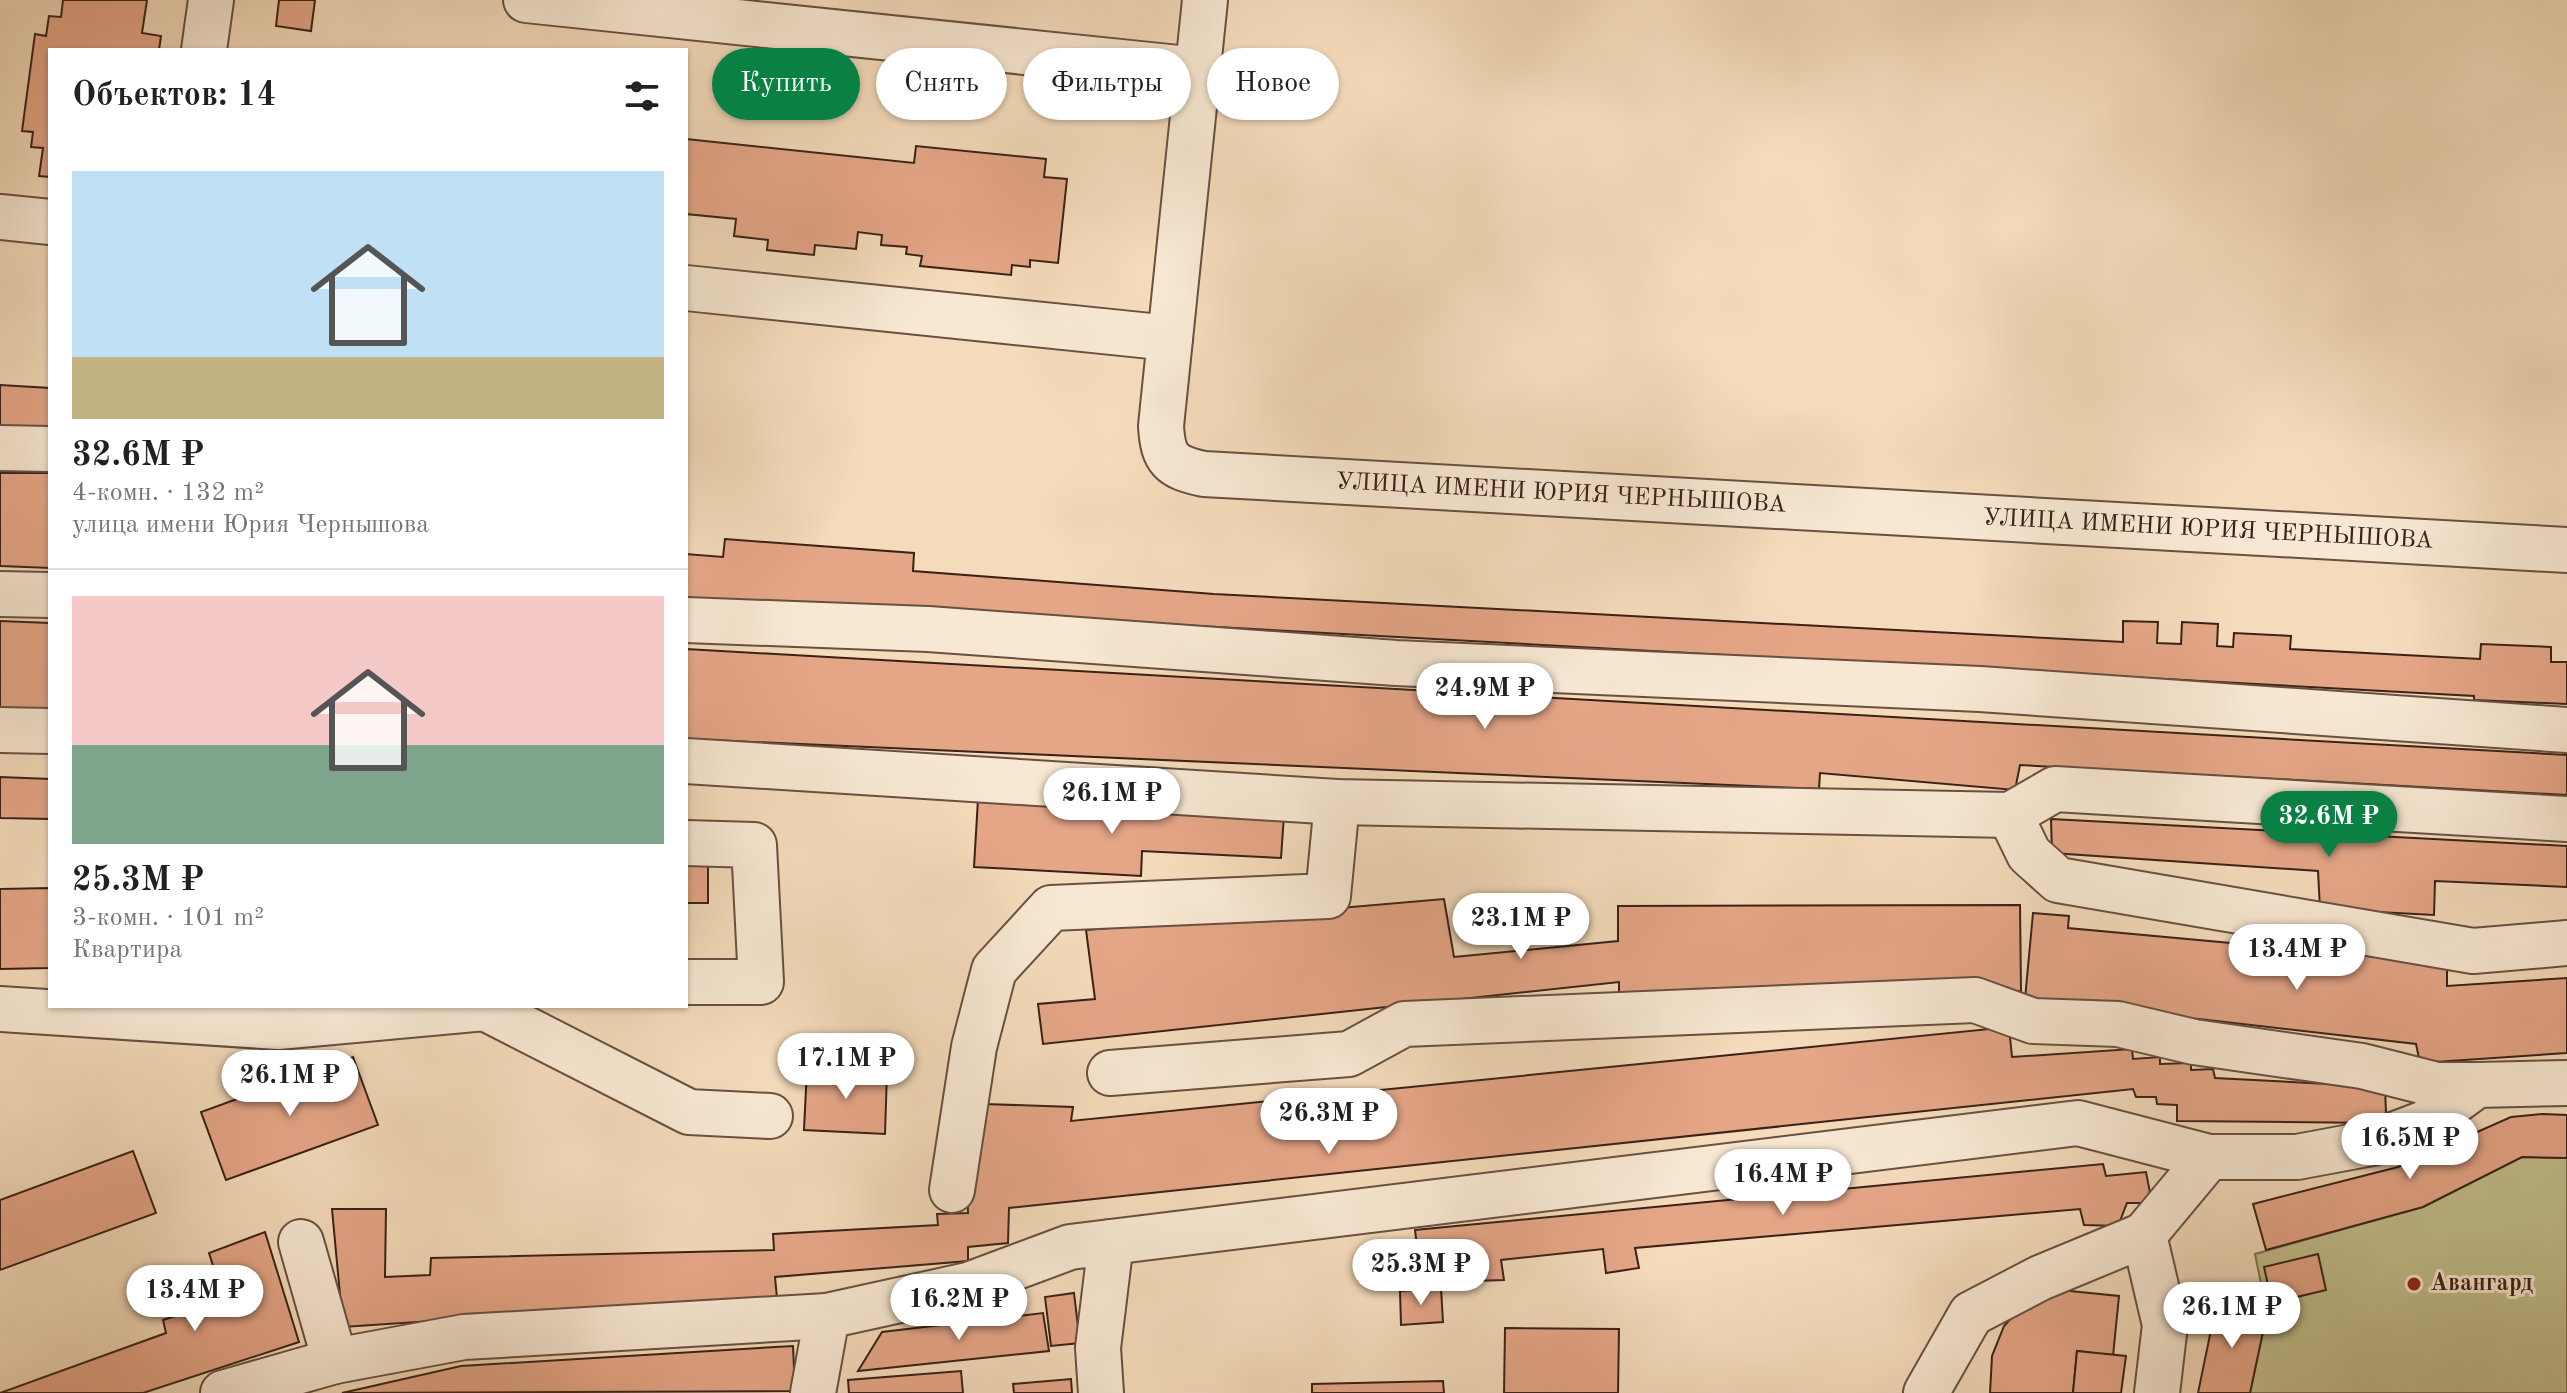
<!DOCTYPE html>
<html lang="ru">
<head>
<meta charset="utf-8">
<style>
	body { margin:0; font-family:"Old Standard TT",serif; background:#f2f2f2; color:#202124; height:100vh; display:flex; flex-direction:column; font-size:30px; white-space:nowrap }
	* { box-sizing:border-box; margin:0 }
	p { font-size:26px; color:#757577 }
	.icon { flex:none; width:44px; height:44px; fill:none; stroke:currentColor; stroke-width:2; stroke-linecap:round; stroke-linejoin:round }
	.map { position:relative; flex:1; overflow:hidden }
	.sheet { position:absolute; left:48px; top:48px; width:640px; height:960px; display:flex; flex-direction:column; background:#fff; border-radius:0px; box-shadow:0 2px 6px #0004 }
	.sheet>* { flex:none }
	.top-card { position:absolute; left:712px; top:48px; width:760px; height:72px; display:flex; gap:16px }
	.price { position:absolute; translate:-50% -68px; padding:0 18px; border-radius:28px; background:#fff; color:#222; font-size:26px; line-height:52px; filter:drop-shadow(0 2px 4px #0008) }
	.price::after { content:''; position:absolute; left:50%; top:48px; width:24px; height:18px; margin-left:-12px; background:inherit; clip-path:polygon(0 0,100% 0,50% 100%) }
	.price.on { background:#0b8043; color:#fff }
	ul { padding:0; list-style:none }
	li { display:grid; align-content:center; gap:16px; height:424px; padding:0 24px }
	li+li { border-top:2px solid #e0e0e0 }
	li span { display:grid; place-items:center; height:248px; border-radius:0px; color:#555 }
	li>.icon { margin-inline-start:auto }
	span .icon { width:144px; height:144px; fill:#fffc; stroke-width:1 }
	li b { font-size:34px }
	h2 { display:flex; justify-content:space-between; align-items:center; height:96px; padding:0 24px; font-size:34px }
	.pill { padding:0 28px; border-radius:36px; background:#fff; box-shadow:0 2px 6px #0004; font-size:28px; line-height:72px }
	.pill.on { background:#0b8043; color:#fff }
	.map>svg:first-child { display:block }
	.green { fill:#c1be8c; stroke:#7d7052; stroke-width:2 }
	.building { fill:#e5a688; stroke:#392117; stroke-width:2 }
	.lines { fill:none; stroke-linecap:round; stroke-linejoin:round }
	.minor-casing { stroke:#685040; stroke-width:48 }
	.minor { stroke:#f8e8d3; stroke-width:44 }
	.poi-dot { fill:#8f2418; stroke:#f8e8d3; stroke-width:3 }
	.labels { text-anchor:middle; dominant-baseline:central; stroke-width:6; stroke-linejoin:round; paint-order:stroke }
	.street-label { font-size:24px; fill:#392117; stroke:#f8e8d3 }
	.poi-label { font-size:24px; font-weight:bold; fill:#392117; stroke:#f8e8d3; text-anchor:start }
</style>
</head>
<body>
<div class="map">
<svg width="2567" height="1393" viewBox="0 0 2567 1393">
	<rect width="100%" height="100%" fill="#f4dbbb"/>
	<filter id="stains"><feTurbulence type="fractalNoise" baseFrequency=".0025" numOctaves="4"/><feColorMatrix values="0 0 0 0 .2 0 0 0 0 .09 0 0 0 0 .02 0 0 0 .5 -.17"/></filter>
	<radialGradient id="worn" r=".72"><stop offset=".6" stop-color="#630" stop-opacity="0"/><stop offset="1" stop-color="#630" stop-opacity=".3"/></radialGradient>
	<!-- green -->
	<path class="green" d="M2522,1157L2567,1158V1393H2250L2267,1313L2255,1254L2423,1207Z"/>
	<!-- building -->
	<g class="building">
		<path d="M63,0H147L142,33L161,36L159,50H50V177L39,176L43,148L31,147L33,132L22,131L35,34L46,36L49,16L61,17Z"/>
		<path d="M279,0H315L311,31L276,26Z"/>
		<path d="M686,139L914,163L916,146L1046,159L1044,177L1067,179L1058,263L1030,260V267L1012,265L1011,275L920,266L922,256L906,254L907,247L881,245L882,235L858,232L856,249L815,245L814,255L767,250L768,240L734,236L736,219L686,214Z"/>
		<path d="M0,385L50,388V432L0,429Z"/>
		<path d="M0,473H50V568L0,566Z"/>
		<path d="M725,539L914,553L913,571L1214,594L2123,642V621L2158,622L2157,643L2181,644L2182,622L2218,624L2217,646L2233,647L2234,633L2291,636L2290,649L2480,659L2481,644L2551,647V662H2567V704L2474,700V696L686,598V554L723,557Z"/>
		<path d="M0,621L50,623V712L0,710Z"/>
		<path d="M686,649L2567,755V795L2020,765L2015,790L1820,773L1819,789L686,739Z"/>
		<path d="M0,777L50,779V819L0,818Z"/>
		<path d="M978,799L1284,815L1281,858L1142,851L1141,876L974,867Z"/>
		<path d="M2051,819L2567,846V887L2435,881L2434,915L2320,909L2318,871L2052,853Z"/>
		<rect x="686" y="863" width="22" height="40"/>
		<path d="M50,888V968L0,969V889Z"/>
		<path d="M1444,899L1454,957L1618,941V906L2020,905L2021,991L1619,993V982L1043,1044L1038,1004L1095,999L1086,930Z"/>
		<path d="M2033,913L2069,916L2068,928L2447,963V986L2567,978V1053L2420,1063L2416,1044L2025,999Z"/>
		<path d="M2009,1027L2012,1057L2132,1049L2133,1059L2160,1057V1064L2191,1063V1070L2213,1069L2215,1078L2385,1087L2386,1113L2376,1123L2177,1121V1105L2157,1104L2156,1097H2136L2133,1089L1009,1208L1008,1243L968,1247V1261L775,1277L777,1298L343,1327L332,1209H386L385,1277L430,1275L431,1258L774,1250L773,1234L938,1225L937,1214L968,1213L967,1173L985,1104L1073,1107L1071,1121Z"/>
		<path d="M353,1057L378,1125L226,1180L201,1112Z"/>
		<path d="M807,1068L887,1072L885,1134L804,1130Z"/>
		<path d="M2543,1114L2567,1115V1158L2522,1157L2423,1207L2266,1250L2253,1204L2398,1167L2511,1117Z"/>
		<path d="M133,1151L156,1213L0,1270V1200Z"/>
		<path d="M2103,1164L2106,1176L2146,1172L2152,1203H2127L2118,1226L2084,1225L2080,1209L1635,1248L1639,1268L1606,1273L1603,1249L1501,1260L1504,1280L1473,1281L1470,1264L1420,1271L1415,1230Z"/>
		<path d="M265,1232L299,1342L143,1393H0L166,1333L163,1320L224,1300L209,1253Z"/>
		<path d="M2318,1254L2326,1290L2272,1303L2264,1267Z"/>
		<path d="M1441,1288L1443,1322L1401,1325L1400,1291Z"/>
		<path d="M2050,1289L2119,1296L2113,1356L2077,1351L2073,1393H1990L1992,1356L2004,1326L2025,1303Z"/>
		<path d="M1074,1293L1080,1343L1051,1346L1045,1297Z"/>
		<path d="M2217,1301L2267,1313L2250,1393H2198Z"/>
		<path d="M1043,1313L1049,1351L858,1371L882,1332Z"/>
		<path d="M1505,1328L1619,1329L1618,1393H1504Z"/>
		<path d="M793,1346L795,1391L342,1393L461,1366Z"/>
		<path d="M2077,1351L2126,1356L2121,1393H2073Z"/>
		<path d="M961,1371L963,1393H849L848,1380Z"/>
		<path d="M1071,1379L1072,1393H1014L1013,1384Z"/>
		<path d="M1443,1381L1444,1393H1312V1384Z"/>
	</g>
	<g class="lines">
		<!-- minor casing -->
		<g class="minor-casing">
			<g id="minor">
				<path d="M526,0L1198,70"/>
				<path d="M1205,0L1161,426C1163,460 1171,467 1204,474L2567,550"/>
				<path d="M204,50L211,0"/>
				<path d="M0,217L50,222"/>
				<path d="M686,288L1170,338"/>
				<path d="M0,448L50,449"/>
				<path d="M0,594L50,595"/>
				<path d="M686,620L928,629L1396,663L1980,689L2567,730"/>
				<path d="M0,730L50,731"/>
				<path d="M686,761L1337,802L2010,815L2055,789L2567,819"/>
				<path d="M2010,815L2029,854L2058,880L2473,951L2567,943"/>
				<path d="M686,843L754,845L761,982H686"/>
				<path d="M0,1009L278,1027L485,1008L689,1112L770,1116"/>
				<path d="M1110,1073L1349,1054L1404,1024L1975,1000L2033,1021L2118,1024L2194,1042L2362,1066L2437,1085H2477"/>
				<path d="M952,1190L974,1047L994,970L1051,908L1328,896L1337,802"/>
				<path d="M301,1242L335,1361"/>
				<path d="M223,1393L335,1361L464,1337L827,1316"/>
				<path d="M813,1393L827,1316L968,1285L1070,1247L2078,1123L2209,1157"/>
				<path d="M1101,1393L1098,1348L1111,1242"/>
				<path d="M1926,1393L1971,1314L2040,1278L2144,1235"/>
				<path d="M2157,1393L2165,1325L2144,1235L2209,1157H2297L2372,1143L2425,1123L2477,1085L2567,1083"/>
			</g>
		</g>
		<!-- minor -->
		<use href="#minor" class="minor"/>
	</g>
	<!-- markers -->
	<circle class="poi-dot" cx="2414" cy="1284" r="8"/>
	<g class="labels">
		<!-- street labels -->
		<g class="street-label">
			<text transform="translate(1561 494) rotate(3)">УЛИЦА ИМЕНИ ЮРИЯ ЧЕРНЫШОВА</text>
			<text transform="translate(2208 530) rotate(3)">УЛИЦА ИМЕНИ ЮРИЯ ЧЕРНЫШОВА</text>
		</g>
		<!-- poi labels -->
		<g class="poi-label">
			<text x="2430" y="1284">Авангард</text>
		</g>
	</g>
	<rect width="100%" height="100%" filter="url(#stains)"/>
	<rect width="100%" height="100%" fill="url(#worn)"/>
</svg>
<b class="price" style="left:1485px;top:731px">24.9M ₽</b>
<b class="price" style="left:1112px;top:836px">26.1M ₽</b>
<b class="price on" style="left:2329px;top:859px">32.6M ₽</b>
<b class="price" style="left:1521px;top:961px">23.1M ₽</b>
<b class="price" style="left:2297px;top:992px">13.4M ₽</b>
<b class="price" style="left:846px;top:1101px">17.1M ₽</b>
<b class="price" style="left:290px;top:1118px">26.1M ₽</b>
<b class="price" style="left:1329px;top:1156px">26.3M ₽</b>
<b class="price" style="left:2410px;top:1181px">16.5M ₽</b>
<b class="price" style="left:1783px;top:1217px">16.4M ₽</b>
<b class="price" style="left:1421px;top:1307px">25.3M ₽</b>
<b class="price" style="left:195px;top:1333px">13.4M ₽</b>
<b class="price" style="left:959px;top:1342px">16.2M ₽</b>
<b class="price" style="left:2232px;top:1350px">26.1M ₽</b>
<div class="top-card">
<a class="pill on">Купить</a>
<a class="pill">Снять</a>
<a class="pill">Фильтры</a>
<a class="pill">Новое</a>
</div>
<section class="sheet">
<h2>Объектов: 14<svg class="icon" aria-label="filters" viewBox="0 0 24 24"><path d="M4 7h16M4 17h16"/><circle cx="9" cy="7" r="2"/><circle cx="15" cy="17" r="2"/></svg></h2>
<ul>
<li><span style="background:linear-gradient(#bfe0f5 75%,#c2b280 0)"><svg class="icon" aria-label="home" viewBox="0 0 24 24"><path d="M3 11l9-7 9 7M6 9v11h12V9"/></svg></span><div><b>32.6M ₽</b><p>4-комн. · 132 m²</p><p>улица имени Юрия Чернышова</p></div></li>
<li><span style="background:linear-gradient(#f6c9c9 60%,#7fa58c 0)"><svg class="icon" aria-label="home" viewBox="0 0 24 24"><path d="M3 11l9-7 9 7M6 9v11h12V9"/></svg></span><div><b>25.3M ₽</b><p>3-комн. · 101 m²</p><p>Квартира</p></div></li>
</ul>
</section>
</div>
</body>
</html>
